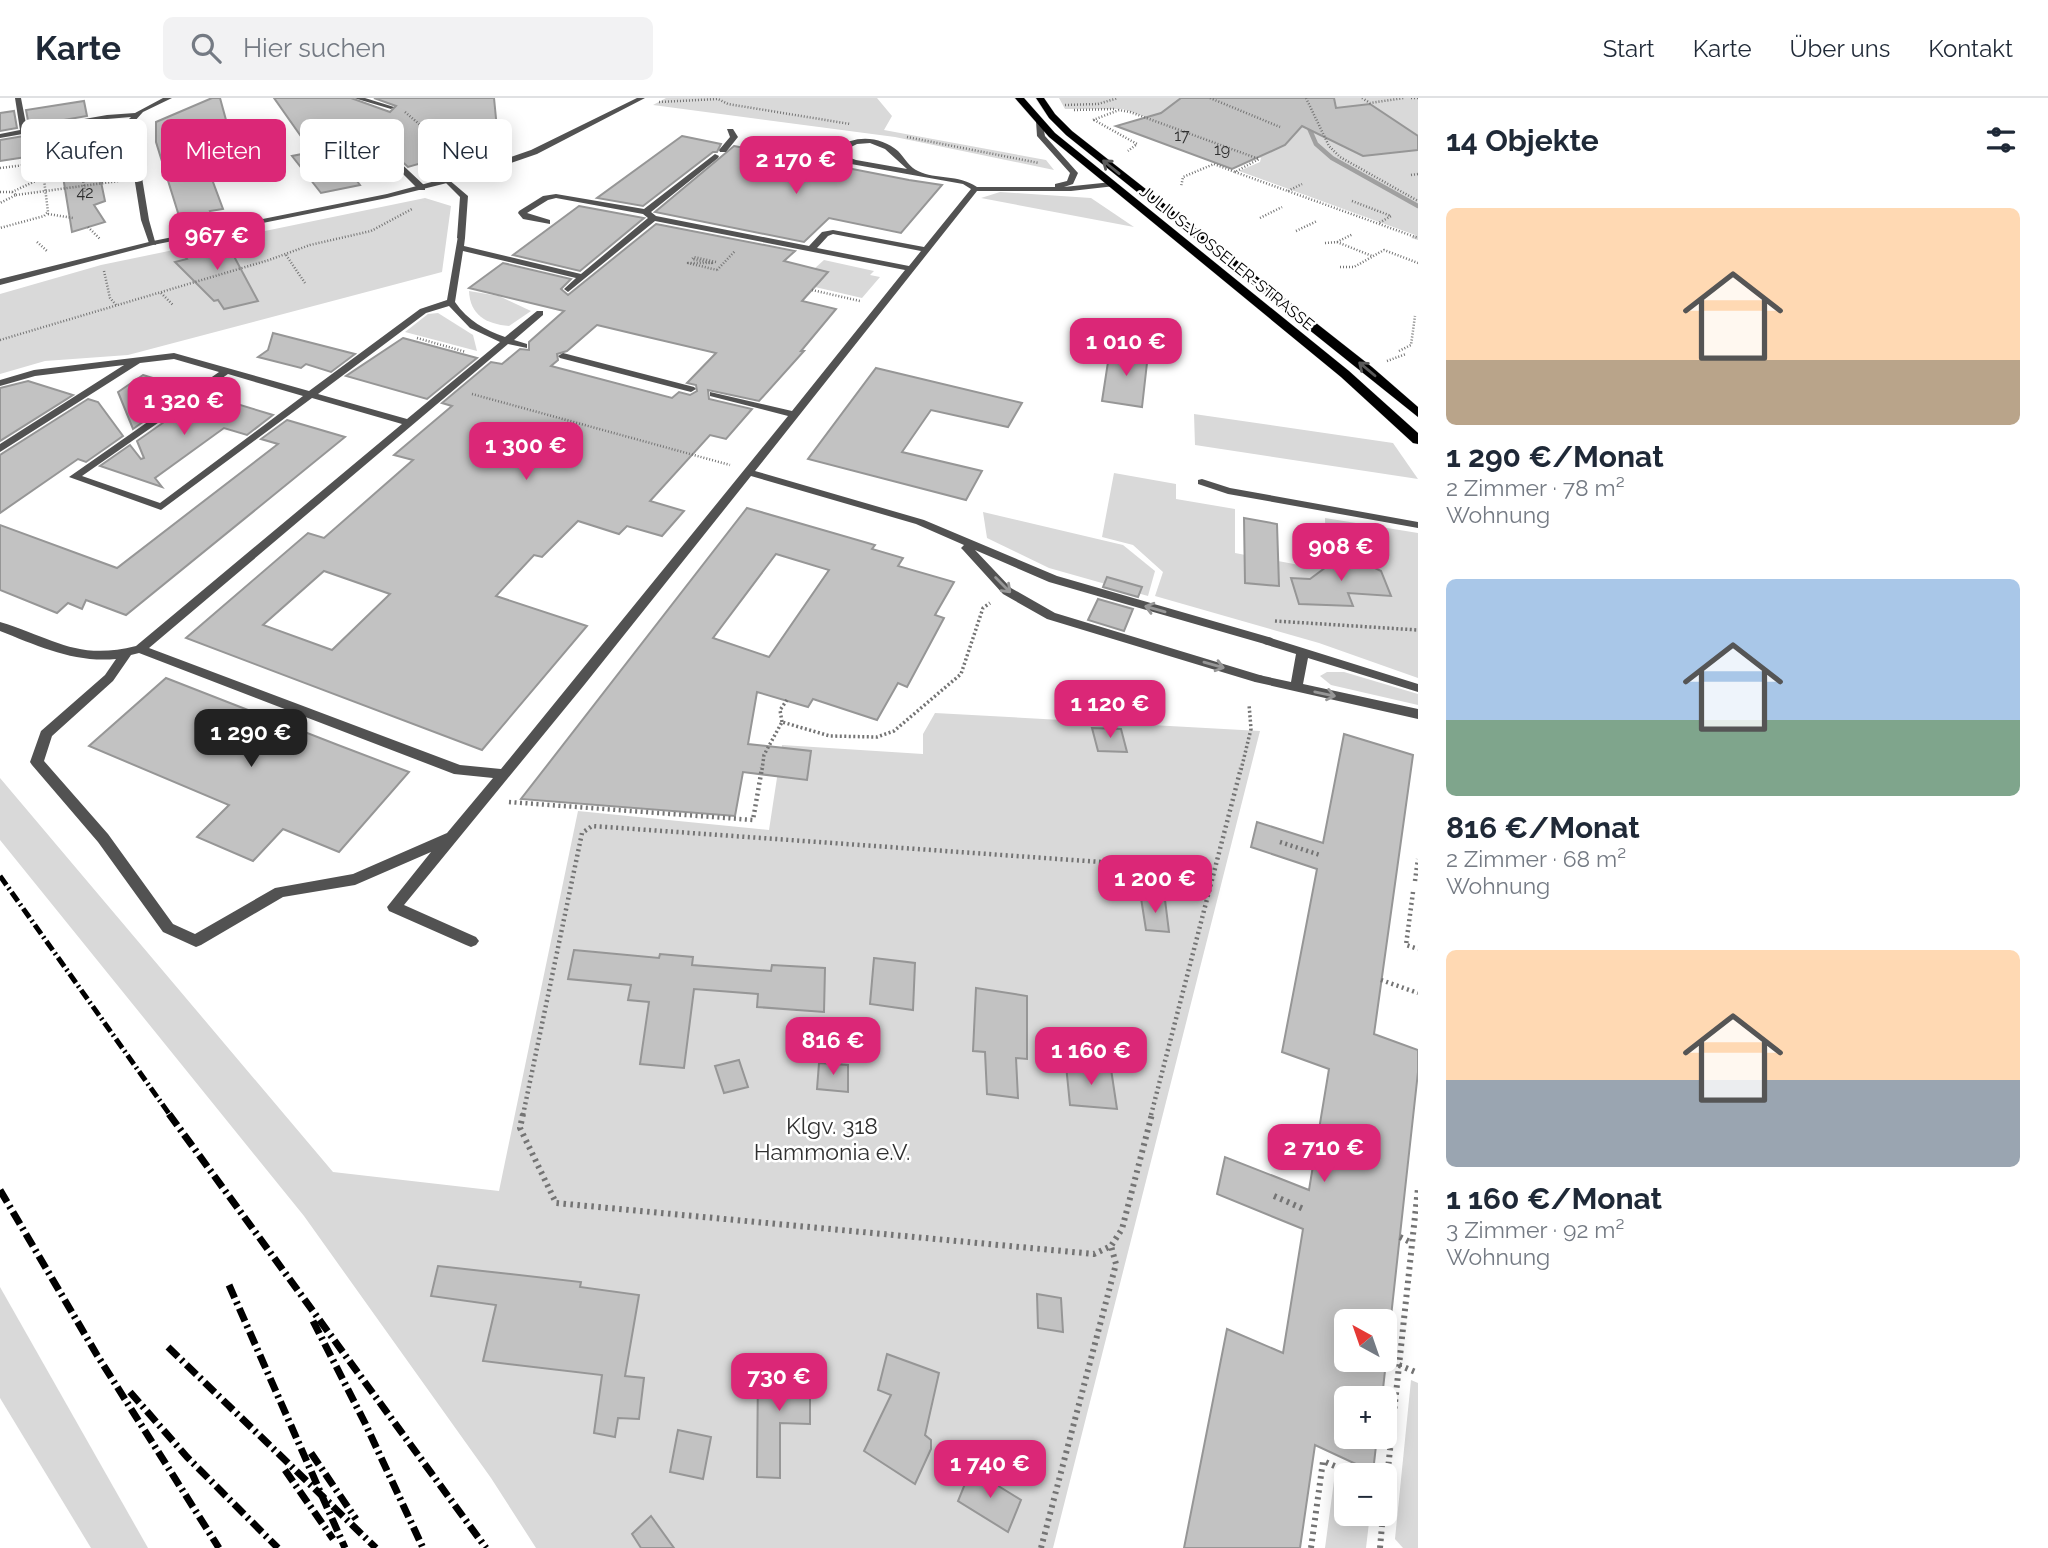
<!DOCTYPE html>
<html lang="de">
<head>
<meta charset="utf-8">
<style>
	body { margin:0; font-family:Raleway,sans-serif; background:#f2f2f3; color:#1f2937; height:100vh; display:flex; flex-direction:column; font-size:26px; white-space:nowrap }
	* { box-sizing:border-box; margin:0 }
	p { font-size:23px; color:#747a83 }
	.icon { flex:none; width:38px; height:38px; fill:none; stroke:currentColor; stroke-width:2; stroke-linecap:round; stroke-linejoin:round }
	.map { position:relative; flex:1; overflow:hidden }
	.side { display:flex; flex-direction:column; background:#fff; width:630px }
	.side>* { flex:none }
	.banner { position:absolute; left:21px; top:21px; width:665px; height:63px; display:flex; gap:14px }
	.needle { width:46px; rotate:320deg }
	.fabs { position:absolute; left:1334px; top:1211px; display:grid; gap:14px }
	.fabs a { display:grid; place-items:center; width:63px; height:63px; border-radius:10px; background:#fff; box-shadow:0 4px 18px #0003; font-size:35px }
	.price { position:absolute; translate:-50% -60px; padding:0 16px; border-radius:14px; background:#db2777; color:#fff; font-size:23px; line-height:46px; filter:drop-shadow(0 2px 4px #0008) }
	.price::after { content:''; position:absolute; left:50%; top:42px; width:21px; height:16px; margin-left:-10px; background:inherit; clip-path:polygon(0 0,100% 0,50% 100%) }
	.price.current { background:#222; color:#fff }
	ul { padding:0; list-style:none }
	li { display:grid; align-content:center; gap:14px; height:371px; padding:0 28px }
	li span { display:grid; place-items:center; height:217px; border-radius:10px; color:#555 }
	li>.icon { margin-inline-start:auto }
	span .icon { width:126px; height:126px; fill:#fffc; stroke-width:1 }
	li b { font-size:30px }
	h2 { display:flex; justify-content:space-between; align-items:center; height:84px; padding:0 28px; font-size:30px }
	.pill { padding:0 24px; border-radius:10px; background:#fff; box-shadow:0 4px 18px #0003; font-size:24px; line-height:63px }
	.pill.current { background:#db2777; color:#fff }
	header { display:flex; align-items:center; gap:42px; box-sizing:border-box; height:98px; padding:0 35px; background:#fff; border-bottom:2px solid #e0e1e3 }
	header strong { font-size:33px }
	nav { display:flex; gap:38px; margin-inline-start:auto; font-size:24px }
	.search { width:490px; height:63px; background:#f2f2f3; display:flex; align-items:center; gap:18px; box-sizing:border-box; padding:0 24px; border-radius:10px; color:#747a83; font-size:26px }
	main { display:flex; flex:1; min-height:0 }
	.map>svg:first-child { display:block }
	.green { fill:#d9d9d9 }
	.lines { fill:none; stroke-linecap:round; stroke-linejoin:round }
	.stream { stroke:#a0a0a0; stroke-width:4.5 }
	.building { fill:#c2c2c2; stroke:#969696; stroke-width:2; fill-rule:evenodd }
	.primary-casing { stroke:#dbdbdb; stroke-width:1 }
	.path-far3 { stroke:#747474; stroke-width:2.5; stroke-dasharray:1 2; stroke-linecap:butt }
	.path-far2 { stroke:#747474; stroke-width:3.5; stroke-dasharray:2 2.5; stroke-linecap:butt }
	.path-far1 { stroke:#747474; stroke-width:4.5; stroke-dasharray:2 3.5; stroke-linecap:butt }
	.path { stroke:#747474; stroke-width:6; stroke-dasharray:2.5 4.5; stroke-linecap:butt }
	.service { fill:#525252; fill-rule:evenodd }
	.minor { fill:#525252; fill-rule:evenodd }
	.tertiary { fill:#525252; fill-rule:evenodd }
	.primary { fill:#000; fill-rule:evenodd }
	.rail-far1 { stroke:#000; stroke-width:5; stroke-dasharray:11 3.5 2 3.5; stroke-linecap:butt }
	.rail { stroke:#000; stroke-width:7; stroke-dasharray:14 4.5 2.5 4.5; stroke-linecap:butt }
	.oneway { stroke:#595959 }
	.oneway2 { stroke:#979797 }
	.labels { text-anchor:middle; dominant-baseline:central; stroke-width:5; stroke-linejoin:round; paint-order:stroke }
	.number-label { font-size:16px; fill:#303030 }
	.far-street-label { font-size:16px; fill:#000; stroke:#fff }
	.near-park-label { font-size:23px; fill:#303030; stroke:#fff }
</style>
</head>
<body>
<header>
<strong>Karte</strong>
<div class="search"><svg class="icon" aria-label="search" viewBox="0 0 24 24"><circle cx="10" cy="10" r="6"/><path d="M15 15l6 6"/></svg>Hier suchen</div>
<nav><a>Start</a><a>Karte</a><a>Über uns</a><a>Kontakt</a></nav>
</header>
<main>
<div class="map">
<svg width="1418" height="1450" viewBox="0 0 1418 1450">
	<rect width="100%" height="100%" fill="#fff"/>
	<!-- green -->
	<g class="green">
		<path d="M666,0H877L892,18L884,32L1046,62L1054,72L895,39L653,7Z"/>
		<path d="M1059,0H1418V142L1411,140L1415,137L1239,73L1260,64L1261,60L1123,11H1065Z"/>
		<path d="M1000,94L1091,100L1134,129L981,100Z"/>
		<path d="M425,100L451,108L442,174L128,257L45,263L0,276V196L101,167Z"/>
		<path d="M824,162L874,173L870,177L880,179L862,200L815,189L828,174L814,171Z"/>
		<path d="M469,193L499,198L531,213L509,228C486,226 470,217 469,193Z"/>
		<path d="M438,215L473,237L477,253L405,234L428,216Z"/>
		<path d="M1194,316L1393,345L1418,381L1195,347Z"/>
		<path d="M1114,375L1176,386V401L1235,411V455L1326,472L1325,420L1418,435V580L1319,545L1155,498L1163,474L1133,447L1102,439Z"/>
		<path d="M983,414L1123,447L1155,473L1148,498L1049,470L987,440Z"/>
		<path d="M1327,574H1344L1418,596V607L1331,587L1320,578Z"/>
		<path d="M935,615L1260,633L1053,1450H536L491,1380L304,1118L0,742V680L333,1074L499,1093L578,713L769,732L782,647L923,656V636Z"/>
		<path d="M0,1189L148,1450H91L0,1300Z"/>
		<path d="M1411,1282L1418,1285V1450H1403L1395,1441Z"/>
		<path d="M1334,1383L1346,1389V1416H1370L1366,1450H1325Z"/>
	</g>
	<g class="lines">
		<!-- stream -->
		<path class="stream" d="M1306,23L1316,46L1332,60L1418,108"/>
	</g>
	<!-- building -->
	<g class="building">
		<path d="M212,0H220L229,33L203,36L207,48L200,49L223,111L210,113L217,127L184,134L156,44V24Z"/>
		<path d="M274,0H351L390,14L396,8L374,0H494L498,41L435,54L443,59L408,69L376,40L337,49L335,53L342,57L374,51L397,73L357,83L360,87L321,95L292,58L312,54Z"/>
		<path d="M1181,0H1334L1336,10L1370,6L1418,38V52L1363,58L1302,28L1285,47L1232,71L1116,28L1161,15Z"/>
		<path d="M84,3L87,18L29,28L26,12Z"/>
		<path d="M14,13L17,30L0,33V15Z"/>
		<path d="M89,27L28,40L34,46L91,36L105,103L94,107L105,124L72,134L59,54L0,63V42Z"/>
		<path d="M682,38L721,46L717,54H713L643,108L597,100Z"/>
		<path d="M734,48L909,82L942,87L901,135L829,120L804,144L655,114Z"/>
		<path d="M579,108L644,120L580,173L513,157Z"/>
		<path d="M656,126L795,153L784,163L828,174L802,203L836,211L801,253H804L759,303L708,292L709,301L752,311L726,341L710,337L650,403L684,413L662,438L627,428L619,436L578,423L542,459L534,457L496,498L587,528L482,652L186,540L308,435L324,440L413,362L394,357L452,308L442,305L491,264L502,266L520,251L529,252V244L564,213L469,190L503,165L571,181L561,191L568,197ZM597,227L639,237L716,255L687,285L696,287L697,293L690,297L679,294L672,300L551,268L558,262L557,256L567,253ZM324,473L390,496L332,552L263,527Z"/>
		<path d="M222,136L258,203L224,211L218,202L214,203L175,164L187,161L184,157L191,155L187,143Z"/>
		<path d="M273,235L355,256L331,274L306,266L301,270L258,259L268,252Z"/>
		<path d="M403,240L477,260L427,301L346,278Z"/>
		<path d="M1110,251L1148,256L1142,309L1102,303Z"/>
		<path d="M876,270L1022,305L1008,329L931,312L902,354L982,373L966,402L808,361Z"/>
		<path d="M143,277L189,291L133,331L118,294Z"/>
		<path d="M28,283L73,297L0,343V290Z"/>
		<path d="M204,296L273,317L247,337L224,330L155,380L162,389L100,368L130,347L141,361L144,360L137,343Z"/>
		<path d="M88,301L98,304L123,338L86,364L78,361L0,415V357Z"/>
		<path d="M287,322L345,339L126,517L86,502L82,511L68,505L57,515L0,492V427L117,470L278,346L261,341Z"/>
		<path d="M747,410L875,447L872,451L903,460L898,468L954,484L935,517L944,520L907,589L898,585L877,622L813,601L808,609L757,594L748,646L811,653L807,682L743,674L735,718L521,701ZM776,456L829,472L769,559L713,540Z"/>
		<path d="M1244,420L1277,426L1279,488L1245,485Z"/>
		<path d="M1345,455L1381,473L1391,498L1348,495L1353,508L1299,506L1291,480L1310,481Z"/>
		<path d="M1107,479L1142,489L1138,499L1103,489Z"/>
		<path d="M1098,501L1133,511L1124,533L1088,522Z"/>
		<path d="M166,580L338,647L409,674L339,754L283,731L253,763L197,739L229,707L89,648Z"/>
		<path d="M1092,630L1121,631L1127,654L1098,653Z"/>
		<path d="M1344,636L1413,657L1374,936L1418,952V974L1382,1300H1346V1339H1377L1373,1374L1315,1347L1300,1450H1184L1227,1231L1283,1255L1303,1131L1217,1096L1225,1059L1309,1092L1329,971L1282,954L1317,771L1251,749L1257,724L1323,745ZM1346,1223H1384V1262H1346Z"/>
		<path d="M1141,800L1165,802L1169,834L1146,832Z"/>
		<path d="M574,852L659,860L660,856L693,859L692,867L771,873L772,867L825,870L824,914L757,909L758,896L694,891L684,970L640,966L649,904L628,902L631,887L568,881Z"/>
		<path d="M874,860L915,865L913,912L870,906Z"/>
		<path d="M976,890L1027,898V961L1016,960L1018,1000L987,996L985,954L973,953Z"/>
		<path d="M739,962L748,989L724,995L715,968Z"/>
		<path d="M819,965L848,967V994L817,991Z"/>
		<path d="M1066,967L1111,971L1117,1011L1070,1007Z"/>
		<path d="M438,1168L581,1184L580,1189L639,1197L625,1278L644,1280L639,1321L618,1320L615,1339L594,1335L602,1277L483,1263L496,1207L431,1198Z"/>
		<path d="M1037,1196L1061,1200L1063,1234L1038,1230Z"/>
		<path d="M887,1256L939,1275L925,1337L931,1342V1351L915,1386L864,1353L891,1297L878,1292Z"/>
		<path d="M758,1271L810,1273V1326L780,1325V1380L757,1379Z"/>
		<path d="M678,1332L711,1339L703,1381L670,1374Z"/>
		<path d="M971,1371L1021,1402L1008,1434L958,1403Z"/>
		<path d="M651,1418L674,1450H641L632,1436Z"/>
	</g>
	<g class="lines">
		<!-- primary casing -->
		<g class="primary-casing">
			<g id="primary">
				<path d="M1015,0H1024L1055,35L1349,273L1418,335V346L1413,345L1341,279L1049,39Z"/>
				<path d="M1036,0H1044L1055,16L1072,33L1372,269L1418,309V319L1066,37L1049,20Z"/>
			</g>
		</g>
		<!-- path-far3 -->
		<g class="path-far3">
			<path d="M1210,0L1280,29"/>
			<path d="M1306,0L1329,48L1340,59L1418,103"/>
			<path d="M1362,0L1370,5L1404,0"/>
			<path d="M1411,0H1418"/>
			<path d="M659,4L718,1L728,6L850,26"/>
			<path d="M1065,7L1098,6L1118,0"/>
			<path d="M1074,12L1115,11"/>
			<path d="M405,14L459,60"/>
			<path d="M1093,22L1119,12L1130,14L1259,61L1235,74L1214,66L1183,79L1181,89"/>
			<path d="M1094,22L1137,46L1128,53"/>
			<path d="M434,38L485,29"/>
			<path d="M907,39L1039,65"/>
			<path d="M81,69L85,94"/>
			<path d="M0,70L42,65L48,114L44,118L0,130"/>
			<path d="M1235,74L1418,140"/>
			<path d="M1411,77L1418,76"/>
			<path d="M1288,93L1302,86"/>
			<path d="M0,94H12L16,97L0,105"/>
			<path d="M12,94L44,79L119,68"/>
			<path d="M16,97L119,83"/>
			<path d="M1352,103L1391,118L1379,125"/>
			<path d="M48,116L73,120"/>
			<path d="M1260,120L1282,109"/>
			<path d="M88,129L100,141"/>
			<path d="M1296,133L1317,123"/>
			<path d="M37,144L47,153"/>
			<path d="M1337,144L1372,158"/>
			<path d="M1325,145L1337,144L1353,136"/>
			<path d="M286,157L305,185"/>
			<path d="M716,164L694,159L692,161L712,165H688L717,172"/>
			<path d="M1340,169H1354L1384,152L1418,165"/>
			<path d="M717,172L735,153"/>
			<path d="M104,173L110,200L117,208"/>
			<path d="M812,192L860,203"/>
			<path d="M161,195L173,207"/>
			<path d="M417,240L466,254"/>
			<path d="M0,242L269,162L310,147L371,133L412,111"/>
			<path d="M1399,253L1411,247L1415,218"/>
			<path d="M1387,263L1406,256"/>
			<path d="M472,296L730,367"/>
		</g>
		<!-- path-far2 -->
		<g class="path-far2">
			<path d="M1275,523L1418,532"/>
			<path d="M782,624L780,612L787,602"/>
			<path d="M762,672L764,657L782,624L830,638L877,639L894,633L961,576L983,510L990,505"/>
			<path d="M1241,672L1251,631L1249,606"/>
		</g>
		<!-- path-far1 -->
		<g class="path-far1">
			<path d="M509,704L753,722L762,670"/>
			<path d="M1280,744L1320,757"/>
			<path d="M1415,783L1418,761"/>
			<path d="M1413,794L1406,847L1418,851"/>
			<path d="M1381,882L1418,895"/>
			<path d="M523,1017L582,735L592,728L1214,772"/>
			<path d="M1151,1017L1241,670"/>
		</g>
		<!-- path -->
		<g class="path">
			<path d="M523,1016L520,1030L556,1105L1094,1156L1111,1148L1122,1131L1152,1016"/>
			<path d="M1274,1098L1306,1112"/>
			<path d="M1400,1139L1412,1145"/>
			<path d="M1399,1267L1418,1275"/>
			<path d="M1384,1408L1418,1090"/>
			<path d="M1041,1450L1116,1166L1111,1148"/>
			<path d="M1311,1450L1323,1363L1355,1377"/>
			<path d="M1380,1450L1383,1416"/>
		</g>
		<!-- service -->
		<g class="service">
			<path d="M1036,23H1042L1045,38L1078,75L1073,86L1064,89L1112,84H1115V88L1071,93H977L755,373L924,422L1057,478L1272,540L1274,543L1268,547L1049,484L975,452L1011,490L1055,515L1263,578L1265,581L1263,584H1255L1047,521L1003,496L963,452L961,450L964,447L916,426L751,378L585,586L404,807L476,839L479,843L476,847L471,849L466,847L389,813L387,809L431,754L355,787L283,799L201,847L196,849L163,834L98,744L32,667L30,664L41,633L105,577L116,561C74,565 38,548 0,533V524C53,540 77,563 136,548L402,326L312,300L161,412L69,379L219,274L174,261L140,265L0,354V346L124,267L35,278L0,288V282L34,272L174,255L309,293L420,211L447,202L458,138L465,140L464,148L581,176L648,120L643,116L556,100L548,102L527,115L550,122V126L523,121L518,115L519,113L543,98L556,96L644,111L715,56L719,58L718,60L651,114L656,118L809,148L822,134L833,132L924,149L971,91L963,86L851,66L839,61L836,51C854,36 881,38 898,53C904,59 910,70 918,73C936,82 958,76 977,89H1055V86L1067,83L1070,75L1037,38ZM870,45L885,51L907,71L856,62L845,58L843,53L857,46ZM655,123L905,172L792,313L710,294V298L788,318L501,671L460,667L149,550L508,246L527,250V246L514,242L543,217V213H537L505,239C485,232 468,223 455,204L463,153L576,180L564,191L568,194ZM833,136L921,153L909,168L817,150L828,138ZM449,208L470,230L500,244L407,321L318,296L426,215ZM228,276L303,298L160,405L82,378ZM139,555L454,676L493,680L447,735L353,776L275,790L195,836L173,826L108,736L44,663L52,638L113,583L131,557Z"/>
			<path d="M727,31H733L738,39L726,54H720L719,52L730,39Z"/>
			<path d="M377,43L425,88V92H419L375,48L342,54L338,52Z"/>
			<path d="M563,255L694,289L696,291L691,294L560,260L558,258Z"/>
		</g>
		<!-- minor -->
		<g class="minor">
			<path d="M15,0H21L27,31L107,17L135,15L163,0H172L143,14L133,25L149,122L156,147L149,145L141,122L126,28L34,43L30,41L127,23L131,19L107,21L0,40V36L20,32Z"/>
			<path d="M354,0H365L394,9L391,11Z"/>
			<path d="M448,81L468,98L465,140L461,142L457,140L460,99L444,83Z"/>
			<path d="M1202,381L1230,390L1418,424V430L1228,396L1198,386V382Z"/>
			<path d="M1268,539L1418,586V594L1308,560L1303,586L1418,611V621L1255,584L1253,581L1259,577L1291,584L1296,556L1264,546L1262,543Z"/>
		</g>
		<!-- tertiary -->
		<path class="tertiary" d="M637,0H645L537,56L471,79L387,100L153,147L0,187V181L153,143L387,96L465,75L531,52Z"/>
		<!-- primary -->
		<use href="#primary" class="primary"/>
		<!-- rail-far1 -->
		<path class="rail-far1" d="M0,778L170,1017"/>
		<!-- rail -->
		<g class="rail">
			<path d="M169,1016L486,1450"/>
			<path d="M0,1092L97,1257L219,1450"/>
			<path d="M229,1187L345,1450"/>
			<path d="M313,1223L365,1325L423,1450"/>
			<path d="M168,1249L376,1450"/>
			<path d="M130,1294L187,1359L278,1450"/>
			<path d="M311,1355L356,1421"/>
			<path d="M285,1372L333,1441"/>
		</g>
	</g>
	<!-- one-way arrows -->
	<defs><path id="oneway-shaft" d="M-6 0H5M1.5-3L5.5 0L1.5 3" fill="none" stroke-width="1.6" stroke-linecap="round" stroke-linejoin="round" transform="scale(1.75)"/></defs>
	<g class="oneway">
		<use href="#oneway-shaft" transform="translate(1111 69) rotate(-141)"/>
		<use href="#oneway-shaft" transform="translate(1367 271) rotate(-140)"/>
	</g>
	<g class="oneway2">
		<use href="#oneway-shaft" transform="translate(1003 487) rotate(45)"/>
		<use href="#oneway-shaft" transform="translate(1155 511) rotate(-164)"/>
		<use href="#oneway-shaft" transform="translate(1214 567) rotate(16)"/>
		<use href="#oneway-shaft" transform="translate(1325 596) rotate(12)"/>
	</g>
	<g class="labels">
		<!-- number labels -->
		<g class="number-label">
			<text x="1182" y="37">17</text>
			<text x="1222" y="51">19</text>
			<text x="85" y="94">42</text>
		</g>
		<!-- far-street labels -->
		<g class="far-street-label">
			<text transform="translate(1227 160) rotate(39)">JULIUS-VOSSELER-STRASSE</text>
		</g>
		<!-- near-park labels -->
		<g class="near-park-label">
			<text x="832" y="1027">Klgv. 318<tspan x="832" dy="26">Hammonia e.V.</tspan></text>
		</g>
	</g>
</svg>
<div class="fabs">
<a><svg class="needle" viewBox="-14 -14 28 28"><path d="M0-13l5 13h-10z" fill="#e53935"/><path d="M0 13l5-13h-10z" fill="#747a83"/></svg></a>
<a>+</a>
<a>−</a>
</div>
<b class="price" style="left:796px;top:98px">2 170 €</b>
<b class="price" style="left:217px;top:174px">967 €</b>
<b class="price" style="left:1126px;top:280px">1 010 €</b>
<b class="price" style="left:184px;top:339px">1 320 €</b>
<b class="price" style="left:526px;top:384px">1 300 €</b>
<b class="price" style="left:1341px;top:485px">908 €</b>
<b class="price" style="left:1110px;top:642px">1 120 €</b>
<b class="price current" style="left:251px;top:671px">1 290 €</b>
<b class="price" style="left:1155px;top:817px">1 200 €</b>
<b class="price" style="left:833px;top:979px">816 €</b>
<b class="price" style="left:1091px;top:989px">1 160 €</b>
<b class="price" style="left:1324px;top:1086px">2 710 €</b>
<b class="price" style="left:779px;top:1315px">730 €</b>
<b class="price" style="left:990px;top:1402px">1 740 €</b>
<div class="banner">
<a class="pill">Kaufen</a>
<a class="pill current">Mieten</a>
<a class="pill">Filter</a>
<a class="pill">Neu</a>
</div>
</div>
<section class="side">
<h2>14 Objekte<svg class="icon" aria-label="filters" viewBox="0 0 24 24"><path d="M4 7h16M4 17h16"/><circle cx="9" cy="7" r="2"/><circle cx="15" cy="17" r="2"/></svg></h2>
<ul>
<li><span style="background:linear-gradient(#ffd9b3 70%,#b9a48a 0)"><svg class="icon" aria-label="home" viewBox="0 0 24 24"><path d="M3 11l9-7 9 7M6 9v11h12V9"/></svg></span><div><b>1 290 €/Monat</b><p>2 Zimmer · 78 m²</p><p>Wohnung</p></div></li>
<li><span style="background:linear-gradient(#a9c7e8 65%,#7fa58c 0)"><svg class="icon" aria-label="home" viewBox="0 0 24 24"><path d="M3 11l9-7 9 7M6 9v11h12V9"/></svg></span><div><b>816 €/Monat</b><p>2 Zimmer · 68 m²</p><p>Wohnung</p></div></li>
<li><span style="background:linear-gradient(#ffd9b3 60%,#9aa5b1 0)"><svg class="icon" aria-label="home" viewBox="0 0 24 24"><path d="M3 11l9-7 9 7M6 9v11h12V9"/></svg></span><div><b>1 160 €/Monat</b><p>3 Zimmer · 92 m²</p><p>Wohnung</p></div></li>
</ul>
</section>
</main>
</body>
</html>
